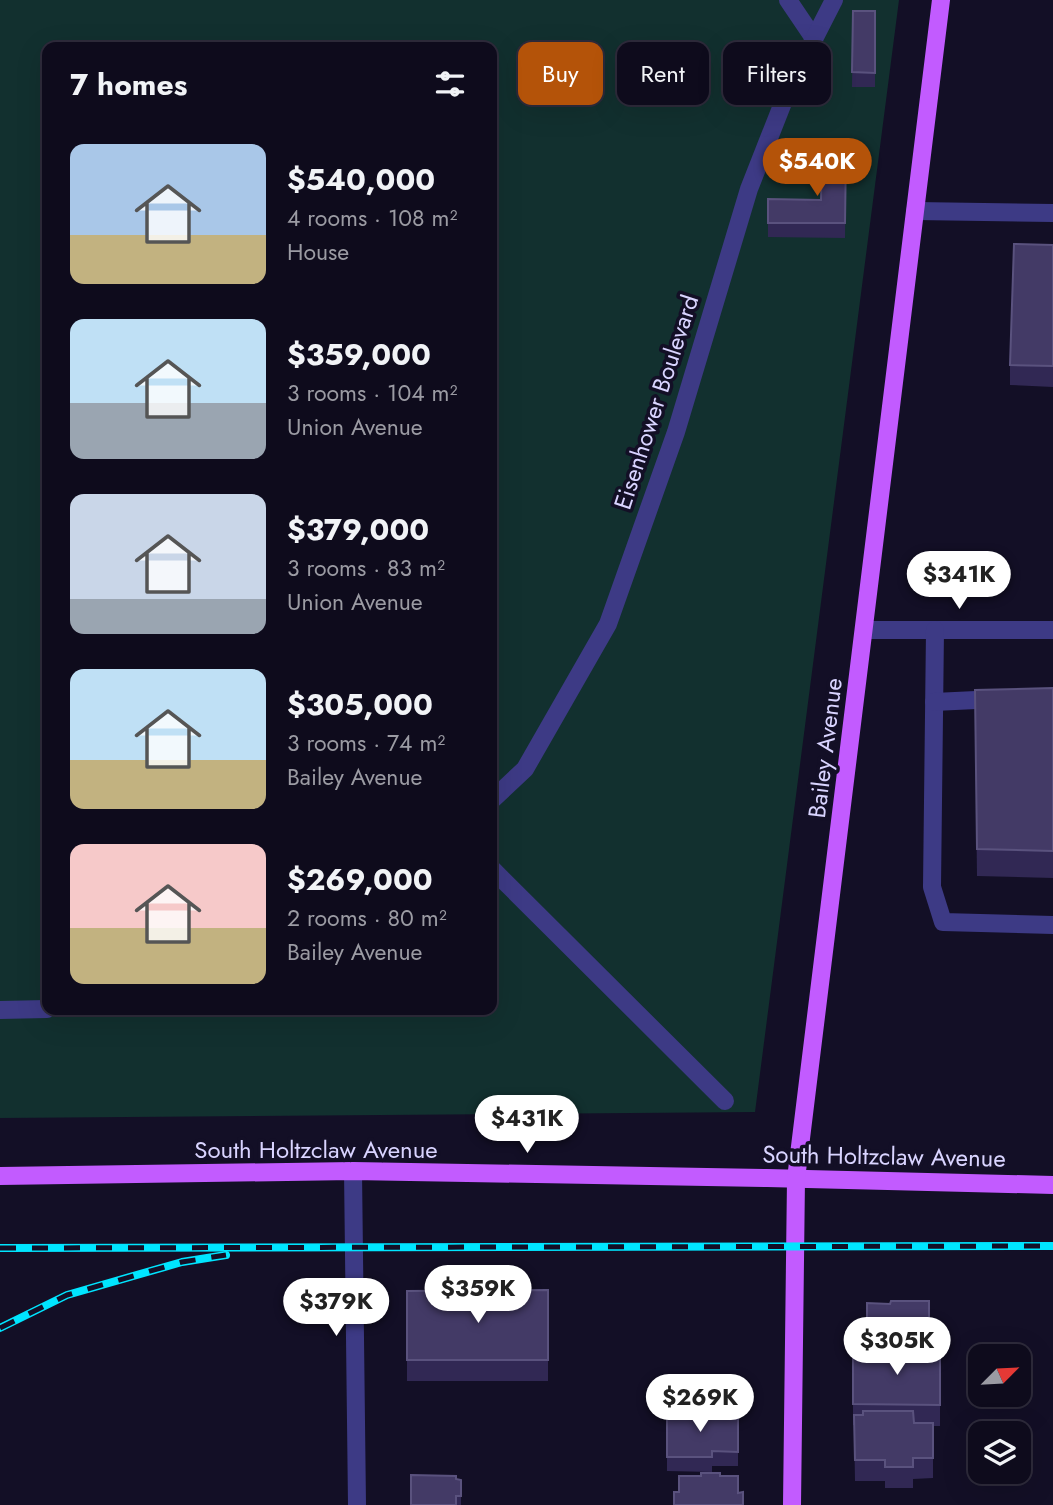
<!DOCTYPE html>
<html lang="en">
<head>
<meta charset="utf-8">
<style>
	body { margin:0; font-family:Jost,sans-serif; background:#171425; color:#f1f3f6; height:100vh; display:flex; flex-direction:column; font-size:26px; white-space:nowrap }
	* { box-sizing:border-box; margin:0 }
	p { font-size:23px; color:#9b9ba3 }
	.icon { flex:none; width:38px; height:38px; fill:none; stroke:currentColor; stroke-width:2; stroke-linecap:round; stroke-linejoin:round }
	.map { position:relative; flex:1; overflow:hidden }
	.drawer { position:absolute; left:42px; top:42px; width:455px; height:973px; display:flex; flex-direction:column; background:#0e0b1c; border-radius:14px; box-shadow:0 7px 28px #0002,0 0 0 2px #2e2b3b }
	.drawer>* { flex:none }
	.banner { position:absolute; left:518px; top:42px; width:429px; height:63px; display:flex; gap:14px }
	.needle { width:46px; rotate:66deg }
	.controls { position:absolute; left:968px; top:1344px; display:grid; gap:14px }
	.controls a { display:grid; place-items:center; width:63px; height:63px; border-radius:14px; background:#0e0b1c; box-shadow:0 7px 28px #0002,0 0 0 2px #2e2b3b; font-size:35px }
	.price { position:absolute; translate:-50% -60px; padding:0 16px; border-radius:24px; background:#fff; color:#222; font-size:23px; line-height:46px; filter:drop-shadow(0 2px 4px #0008) }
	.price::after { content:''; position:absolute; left:50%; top:42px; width:21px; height:16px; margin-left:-10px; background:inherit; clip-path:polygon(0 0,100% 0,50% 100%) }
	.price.current { background:#b45309; color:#fff }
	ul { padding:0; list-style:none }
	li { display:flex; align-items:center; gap:21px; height:175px; padding:0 28px }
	li span { display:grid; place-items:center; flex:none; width:196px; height:140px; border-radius:14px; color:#555 }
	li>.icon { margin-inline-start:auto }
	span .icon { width:84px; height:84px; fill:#fffc; stroke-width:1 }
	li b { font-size:30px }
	h2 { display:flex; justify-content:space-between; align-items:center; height:84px; padding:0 28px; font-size:30px }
	.tag { padding:0 24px; border-radius:14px; background:#0e0b1c; box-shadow:0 7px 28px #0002,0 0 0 2px #2e2b3b; font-size:24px; line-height:63px }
	.tag.current { background:#b45309; color:#fff }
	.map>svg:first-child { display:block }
	.green { fill:#12302f; fill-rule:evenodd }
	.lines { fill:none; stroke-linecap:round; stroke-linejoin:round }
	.minor { stroke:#3d3a85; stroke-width:18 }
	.major { stroke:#c25bff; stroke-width:18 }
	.rail-casing { stroke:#00e5ff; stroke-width:8 }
	.rail { stroke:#130f26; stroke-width:5; stroke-dasharray:16; stroke-linecap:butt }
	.wall { fill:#312854 }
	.building { fill:#433a66; stroke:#5a527e; stroke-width:2 }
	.labels { text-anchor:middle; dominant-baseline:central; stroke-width:7; stroke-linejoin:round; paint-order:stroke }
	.street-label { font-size:24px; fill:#d9d4ff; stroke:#130f26 }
</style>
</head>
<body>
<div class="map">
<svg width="1053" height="1505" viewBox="0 0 1053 1505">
	<rect width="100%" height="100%" fill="#130f26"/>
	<!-- green -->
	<path class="green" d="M0,0H899L755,1112L0,1118ZM47,47H492V1010H47Z"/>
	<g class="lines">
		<!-- minor -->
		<g class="minor">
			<path d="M788,0L813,37"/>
			<path d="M915,211L1053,213"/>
			<path d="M864,630H1053"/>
			<path d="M935,630L932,887L943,922L1053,925"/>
			<path d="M934,702L997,699"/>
			<path d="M492,800L525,769L608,624L676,432L749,189L788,90L834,0"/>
			<path d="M492,869L725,1101"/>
			<path d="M0,1010L47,1009"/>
			<path d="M353,1171L357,1505"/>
		</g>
		<!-- major -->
		<g class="major">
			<path d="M0,1176L353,1171L767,1178L1053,1185"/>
			<path d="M792,1505L796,1179L941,0"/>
		</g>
		<!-- rail casing -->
		<g class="rail-casing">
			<g id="rail">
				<path d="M0,1248L1053,1246"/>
				<path d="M0,1328L67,1295L182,1262L226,1255"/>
			</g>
		</g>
		<!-- rail -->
		<use href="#rail" class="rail"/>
	</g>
	<!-- wall -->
	<g class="wall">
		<path d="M853,11H875V87H852Z"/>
		<path d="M846,152L845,238L768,237V199L821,200Z"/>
		<path d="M1053,245V387L1010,385V365Z"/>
		<path d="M1053,688V878L977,876L975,717Z"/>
		<path d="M548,1290V1381H407V1291Z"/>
		<path d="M929,1301V1334H927L926,1351H940V1426H933V1478L913,1479V1488H885V1481H855L854,1425H853V1351H871V1339H867V1324L890,1304Z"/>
		<path d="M667,1411L712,1419H738V1466H712V1472L667,1471Z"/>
		<path d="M456,1479L461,1480V1505H411Z"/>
	</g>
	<!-- building -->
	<g class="building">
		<path d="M853,11H875V73L852,72Z"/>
		<path d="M822,152H846L845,223H768V199L821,200Z"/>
		<path d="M1014,244L1053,245V366L1010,365Z"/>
		<path d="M1053,688V851L977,849L975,690Z"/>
		<path d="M548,1290V1360H407V1291Z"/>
		<path d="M891,1301H929V1320H927L926,1341L871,1343V1324H867V1303L890,1304Z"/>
		<path d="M881,1347H899V1350L940,1351V1405L853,1404V1351H881Z"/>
		<path d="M667,1411H712V1419H738V1452L712,1451V1457H667Z"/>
		<path d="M863,1411H913L914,1423H933V1458H913V1467H885V1460H855L854,1415H863Z"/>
		<path d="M701,1473H720V1476H738V1493L743,1492V1505H674V1492H679V1476H701Z"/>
		<path d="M411,1475L456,1476V1479L461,1480V1496H456V1505H411Z"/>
	</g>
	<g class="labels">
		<!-- street labels -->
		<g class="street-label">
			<text transform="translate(656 402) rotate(-72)">Eisenhower Boulevard</text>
			<text transform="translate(825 748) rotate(-83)">Bailey Avenue</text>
			<text x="316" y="1149">South Holtzclaw Avenue</text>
			<text transform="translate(884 1156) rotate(1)">South Holtzclaw Avenue</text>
		</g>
	</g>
</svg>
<div class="controls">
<a><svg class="needle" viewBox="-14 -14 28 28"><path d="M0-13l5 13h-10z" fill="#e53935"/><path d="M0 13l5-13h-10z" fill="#9b9ba3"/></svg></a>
<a><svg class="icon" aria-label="layers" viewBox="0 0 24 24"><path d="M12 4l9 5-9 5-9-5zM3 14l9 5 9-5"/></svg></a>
</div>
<b class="price current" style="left:817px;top:198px">$540K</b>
<b class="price" style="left:959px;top:611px">$341K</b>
<b class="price" style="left:527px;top:1155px">$431K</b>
<b class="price" style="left:478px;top:1325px">$359K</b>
<b class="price" style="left:336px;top:1338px">$379K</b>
<b class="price" style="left:897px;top:1377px">$305K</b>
<b class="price" style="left:700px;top:1434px">$269K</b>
<div class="banner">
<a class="tag current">Buy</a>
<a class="tag">Rent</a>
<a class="tag">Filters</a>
</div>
<section class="drawer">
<h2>7 homes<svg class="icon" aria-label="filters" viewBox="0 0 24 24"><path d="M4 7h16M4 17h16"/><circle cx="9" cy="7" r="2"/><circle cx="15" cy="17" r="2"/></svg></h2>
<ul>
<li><span style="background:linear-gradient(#a9c7e8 65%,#c2b280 0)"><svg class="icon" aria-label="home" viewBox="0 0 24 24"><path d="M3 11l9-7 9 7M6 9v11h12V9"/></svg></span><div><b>$540,000</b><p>4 rooms · 108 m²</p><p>House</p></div></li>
<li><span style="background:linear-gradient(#bfe0f5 60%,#9aa5b1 0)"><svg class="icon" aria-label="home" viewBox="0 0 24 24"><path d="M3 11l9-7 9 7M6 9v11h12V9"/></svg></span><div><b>$359,000</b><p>3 rooms · 104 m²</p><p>Union Avenue</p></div></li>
<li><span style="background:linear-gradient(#c9d6e8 75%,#9aa5b1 0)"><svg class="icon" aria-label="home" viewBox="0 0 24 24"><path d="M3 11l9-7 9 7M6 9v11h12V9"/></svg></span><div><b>$379,000</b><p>3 rooms · 83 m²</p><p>Union Avenue</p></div></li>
<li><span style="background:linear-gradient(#bfe0f5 65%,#c2b280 0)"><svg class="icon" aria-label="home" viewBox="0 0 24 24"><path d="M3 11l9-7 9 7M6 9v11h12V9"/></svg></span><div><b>$305,000</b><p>3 rooms · 74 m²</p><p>Bailey Avenue</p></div></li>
<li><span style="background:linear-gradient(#f6c9c9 60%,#c2b280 0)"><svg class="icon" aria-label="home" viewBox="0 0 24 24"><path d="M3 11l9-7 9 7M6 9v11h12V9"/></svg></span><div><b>$269,000</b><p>2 rooms · 80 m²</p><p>Bailey Avenue</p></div></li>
</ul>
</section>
</div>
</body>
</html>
